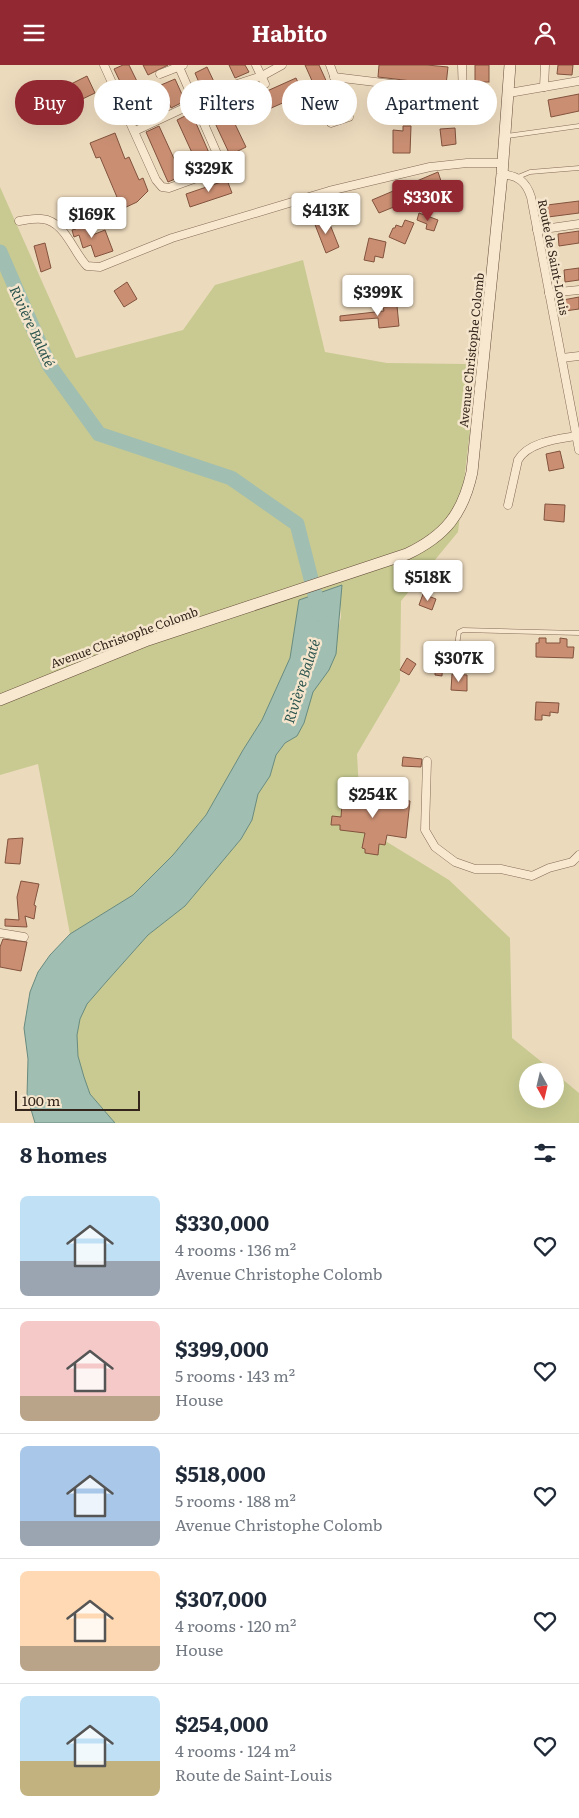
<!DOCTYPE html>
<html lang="en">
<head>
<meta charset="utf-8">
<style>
	body { margin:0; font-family:Literata,serif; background:#f6f6f7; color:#1f2937; height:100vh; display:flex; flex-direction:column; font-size:19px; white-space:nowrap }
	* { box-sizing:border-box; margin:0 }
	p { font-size:16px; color:#747a83 }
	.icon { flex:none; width:28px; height:28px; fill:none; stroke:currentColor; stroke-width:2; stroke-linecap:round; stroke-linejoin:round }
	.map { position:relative; height:1058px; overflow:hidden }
	.drawer { display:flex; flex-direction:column; background:#fff; flex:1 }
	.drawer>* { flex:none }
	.hud { position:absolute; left:15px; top:15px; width:550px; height:45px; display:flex; gap:10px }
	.needle { width:32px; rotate:172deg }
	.buttons { position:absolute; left:519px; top:998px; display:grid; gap:10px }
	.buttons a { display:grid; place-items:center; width:45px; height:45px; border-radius:50%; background:#fff; box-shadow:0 5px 20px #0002; font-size:25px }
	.scale { position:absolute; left:15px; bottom:12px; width:125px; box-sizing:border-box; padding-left:5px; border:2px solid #33251b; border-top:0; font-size:14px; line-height:18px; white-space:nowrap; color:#33251b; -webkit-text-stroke:4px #f4e5cc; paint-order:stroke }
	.price { position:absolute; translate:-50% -42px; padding:0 11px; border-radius:5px; background:#fff; color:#222; font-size:16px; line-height:32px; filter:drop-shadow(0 1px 2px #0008) }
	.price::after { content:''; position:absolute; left:50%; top:30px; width:15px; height:11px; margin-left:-8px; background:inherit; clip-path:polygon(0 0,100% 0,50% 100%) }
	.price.on { background:#912832; color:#fff }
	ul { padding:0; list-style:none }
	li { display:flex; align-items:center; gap:15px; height:125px; padding:0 20px }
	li+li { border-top:1px solid #e0e1e3 }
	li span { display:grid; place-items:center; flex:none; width:140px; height:100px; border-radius:8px; color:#555 }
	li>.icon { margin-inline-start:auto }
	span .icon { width:60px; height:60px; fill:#fffc; stroke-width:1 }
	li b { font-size:21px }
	h2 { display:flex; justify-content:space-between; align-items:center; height:60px; padding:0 20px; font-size:21px }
	.pill { padding:0 18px; border-radius:22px; background:#fff; box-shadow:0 5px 20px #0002; font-size:18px; line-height:45px }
	.pill.on { background:#912832; color:#fff }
	header { display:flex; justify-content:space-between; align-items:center; height:65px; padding:0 20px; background:#912832; color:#fff; font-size:22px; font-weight:700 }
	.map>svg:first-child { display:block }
	.green { fill:#c8ca91 }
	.water { fill:#a0beb2; stroke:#688b7f }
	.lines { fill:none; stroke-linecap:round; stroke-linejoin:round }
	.river { stroke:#a0beb2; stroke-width:15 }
	.building { fill:#ca8f73; stroke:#82523d }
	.lane-casing { stroke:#846a56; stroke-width:5 }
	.street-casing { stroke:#846a56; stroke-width:9 }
	.secondary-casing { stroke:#654c3a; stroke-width:12 }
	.lane { stroke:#f8e8cf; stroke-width:4 }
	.street { stroke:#f8e8cf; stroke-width:8 }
	.secondary { stroke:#f8e8cf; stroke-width:11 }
	.labels { text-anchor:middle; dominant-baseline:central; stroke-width:5; stroke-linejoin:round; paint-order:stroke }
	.street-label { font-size:12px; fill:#33251b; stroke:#f4e5cc }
	.water-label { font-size:14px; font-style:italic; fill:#2a534d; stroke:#f4e5cc }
</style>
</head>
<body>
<header><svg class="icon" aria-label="menu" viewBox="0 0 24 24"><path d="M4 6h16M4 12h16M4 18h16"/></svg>Habito<svg class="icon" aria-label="person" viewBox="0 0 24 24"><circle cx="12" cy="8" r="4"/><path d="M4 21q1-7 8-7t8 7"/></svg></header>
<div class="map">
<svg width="579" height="1058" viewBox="0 0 579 1058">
	<rect width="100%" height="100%" fill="#ecdabd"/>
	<!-- green -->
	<path class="green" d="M0,122L76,293L183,265L215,220L303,195L325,287L387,298L467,299L470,365L458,467L401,536L400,616L357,689L361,761L449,815L510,873L512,973L553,1006H528V1034H555V1008L579,1028V1058H115L90,1029L84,1012L78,991L77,970L80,954L87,939L107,916L148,870L185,841L241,774L252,755L258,729L270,711L276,690L285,678L297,671L304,658L313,626L329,605L341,552L340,539L342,520L299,535L290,593L262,655L243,685L206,750L173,790L133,830L70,869L38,699L0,710Z"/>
	<!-- water -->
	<path class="water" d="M342,520L336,589L329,605L313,627L304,658L297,671L285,678L276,690L270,711L258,729L252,755L241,774L185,841L148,870L107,916L87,939L80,954L77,970L78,991L84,1012L90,1029L115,1058H35L27,1031L28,994L24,963L30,927L38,907L50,890L70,869L133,830L173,790L206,750L243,685L262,655L290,593L299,535Z"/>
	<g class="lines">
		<!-- river -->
		<path class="river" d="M0,187L49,300L99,369L231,413L297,459L320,549"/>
	</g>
	<!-- building -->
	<g class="building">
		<path d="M123,0H129L154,51L140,58L114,4Z"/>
		<path d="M143,0H168L148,10Z"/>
		<path d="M229,0H245L249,7L235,13Z"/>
		<path d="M305,0H319L333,31L321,36Z"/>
		<path d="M379,0H427L448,2L446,20L378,12Z"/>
		<rect x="475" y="0" width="14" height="17"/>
		<path d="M558,0H573L572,10L557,9Z"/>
		<path d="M207,2L216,21L203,27L195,8Z"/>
		<path d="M87,11L95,28L72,39L65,22Z"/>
		<path d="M296,13L303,29L235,59L246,82L230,90L207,41L222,33L227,44Z"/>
		<path d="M175,14L185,36L171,43L161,20Z"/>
		<path d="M375,23L443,34L441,47L373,36Z"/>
		<path d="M579,29V46L551,52L548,35Z"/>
		<path d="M189,49H192L213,97L199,103L177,55Z"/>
		<path d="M159,61L182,111L168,117L146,67Z"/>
		<path d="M403,61H411L410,88H393V65L403,66Z"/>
		<path d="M455,63L456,79L442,81L440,64Z"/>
		<path d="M115,68L125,94L129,92L139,115L143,113L148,126L137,137L122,144L100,92L96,93L90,78Z"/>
		<path d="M438,107L443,122L379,148L372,135Z"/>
		<path d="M227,115L232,128L190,142L186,129Z"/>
		<path d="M579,136V148L548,152L547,140Z"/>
		<path d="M419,148L438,155L434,166L426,164L427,159L417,155Z"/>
		<path d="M83,152L90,171L105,165L113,186L95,192L91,180L83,183L79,170L74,172L72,165L76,164L73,156Z"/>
		<path d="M327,152L339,182L326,188L314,157Z"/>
		<path d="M405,155L414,158L405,179L389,172L393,163H395L396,160L402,162Z"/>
		<path d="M579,166V178L559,181L558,169Z"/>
		<path d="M369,173L386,177L383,193L375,191L374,197L364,195Z"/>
		<path d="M45,178L51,203L41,207L34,181Z"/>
		<path d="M579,203V215L565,217L564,205Z"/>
		<path d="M127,217L137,234L124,242L114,226Z"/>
		<path d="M579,232V244L565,246L563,235Z"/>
		<path d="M397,241L399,261L379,263L378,253L340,256V251L384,246L383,242Z"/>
		<path d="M560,386L564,403L549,406L546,389Z"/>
		<path d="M545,439L565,440L564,457L544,455Z"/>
		<path d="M423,529L436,534L432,545L419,540Z"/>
		<path d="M539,573H546V578H560V573L567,574V582H574L573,593L536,592V578H539Z"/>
		<path d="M436,592L443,593L442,611L435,610Z"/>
		<path d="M407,593L416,599L409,610L400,605Z"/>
		<path d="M452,609L467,610V626L451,625Z"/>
		<path d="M536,637L559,638L558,648L550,647V651L542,650V655H535Z"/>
		<path d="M403,692L422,694L421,702L402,701Z"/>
		<path d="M343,727L410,736L406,773L387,770L385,780L379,779L378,790L365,788V784L362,783L365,768L340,765V760H331L332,751L341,752Z"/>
		<path d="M23,773L20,799L5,798L8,774Z"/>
		<path d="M21,816L39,819L34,840L36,841L34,854L25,851L27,862L5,861V854L19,855L17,832Z"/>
		<path d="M3,874L27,877L21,906L0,902V882Z"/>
	</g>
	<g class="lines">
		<!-- lane casing -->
		<g class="lane-casing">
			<g id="lane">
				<path d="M507,71L579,61"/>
				<path d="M518,112L530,107L579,103"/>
				<path d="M457,580L459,567L463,565L579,568"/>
			</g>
		</g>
		<!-- street casing -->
		<g class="street-casing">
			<g id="street">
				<path d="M104,0L156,115L162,122L169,123L213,107L222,100L179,2"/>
				<path d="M256,0L265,19"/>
				<path d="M330,0L349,52L331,58"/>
				<path d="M160,9L183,0"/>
				<path d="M334,12L441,25L462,26"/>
				<path d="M544,22L545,0"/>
				<path d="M509,28L579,16"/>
				<path d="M461,47L463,32L462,0"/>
				<path d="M135,66L231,21L262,11L282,0"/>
				<path d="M502,109C518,111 526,116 531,132L579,385"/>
				<path d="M19,156C26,155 35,153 42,154C65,156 73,187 87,201L100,202L172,173L329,126L430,102L467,98H503"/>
				<path d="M537,165L579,159"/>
				<path d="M549,228L579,225"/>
				<path d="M562,293L579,291"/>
				<path d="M508,440L518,395C528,377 558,374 576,371"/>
				<path d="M427,696L425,765L435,782L455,797L475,804H501L532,811L549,803L572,797L579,790"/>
				<path d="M0,868L24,872"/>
			</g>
		</g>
		<!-- secondary casing -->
		<g class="secondary-casing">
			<path id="secondary" d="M0,635L148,575L407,489C445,471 463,449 472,407L502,109L510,0"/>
		</g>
		<!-- lane -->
		<use href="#lane" class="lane"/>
		<!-- street -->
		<use href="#street" class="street"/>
		<!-- secondary -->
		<use href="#secondary" class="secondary"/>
	</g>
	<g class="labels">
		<!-- street labels -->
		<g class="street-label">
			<text transform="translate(554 192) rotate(79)">Route de Saint-Louis</text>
			<text transform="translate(471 285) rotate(-84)">Avenue Christophe Colomb</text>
			<text transform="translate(124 572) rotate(-20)">Avenue Christophe Colomb</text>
		</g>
		<!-- water labels -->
		<g class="water-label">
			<text transform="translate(33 261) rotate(65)">Rivière Balaté</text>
			<text transform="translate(301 616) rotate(-72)">Rivière Balaté</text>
		</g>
	</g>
</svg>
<div class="buttons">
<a><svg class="needle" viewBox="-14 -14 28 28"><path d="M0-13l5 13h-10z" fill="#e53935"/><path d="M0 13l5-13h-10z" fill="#747a83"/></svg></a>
</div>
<div class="scale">100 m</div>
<b class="price" style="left:209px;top:128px">$329K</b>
<b class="price on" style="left:428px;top:157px">$330K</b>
<b class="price" style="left:326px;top:170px">$413K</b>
<b class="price" style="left:92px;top:174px">$169K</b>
<b class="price" style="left:378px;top:252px">$399K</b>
<b class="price" style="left:428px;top:537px">$518K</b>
<b class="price" style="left:459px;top:618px">$307K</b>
<b class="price" style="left:373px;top:754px">$254K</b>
<div class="hud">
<a class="pill on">Buy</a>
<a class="pill">Rent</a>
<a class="pill">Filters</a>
<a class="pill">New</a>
<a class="pill">Apartment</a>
</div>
</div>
<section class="drawer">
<h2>8 homes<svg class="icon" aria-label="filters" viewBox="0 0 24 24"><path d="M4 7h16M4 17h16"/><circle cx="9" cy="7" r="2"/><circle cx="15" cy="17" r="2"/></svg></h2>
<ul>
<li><span style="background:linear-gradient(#bfe0f5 65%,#9aa5b1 0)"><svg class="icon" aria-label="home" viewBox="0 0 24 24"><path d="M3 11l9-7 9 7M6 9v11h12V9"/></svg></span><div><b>$330,000</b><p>4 rooms · 136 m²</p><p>Avenue Christophe Colomb</p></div><svg class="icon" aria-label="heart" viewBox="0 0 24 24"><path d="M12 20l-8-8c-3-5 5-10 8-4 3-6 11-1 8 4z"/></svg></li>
<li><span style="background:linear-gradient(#f6c9c9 75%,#b9a48a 0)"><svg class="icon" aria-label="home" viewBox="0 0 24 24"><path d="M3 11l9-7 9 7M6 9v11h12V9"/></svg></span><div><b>$399,000</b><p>5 rooms · 143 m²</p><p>House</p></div><svg class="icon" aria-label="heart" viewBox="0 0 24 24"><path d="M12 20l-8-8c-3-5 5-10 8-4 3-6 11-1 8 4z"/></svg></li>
<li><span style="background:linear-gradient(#a9c7e8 75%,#9aa5b1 0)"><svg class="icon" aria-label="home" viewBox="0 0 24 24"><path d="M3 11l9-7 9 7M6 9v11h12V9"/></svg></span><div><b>$518,000</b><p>5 rooms · 188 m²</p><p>Avenue Christophe Colomb</p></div><svg class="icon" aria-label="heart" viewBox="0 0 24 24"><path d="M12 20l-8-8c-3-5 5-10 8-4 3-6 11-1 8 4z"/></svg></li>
<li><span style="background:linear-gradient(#ffd9b3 75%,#b9a48a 0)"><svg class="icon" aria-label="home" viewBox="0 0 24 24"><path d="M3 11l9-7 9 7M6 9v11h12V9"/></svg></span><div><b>$307,000</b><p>4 rooms · 120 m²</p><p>House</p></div><svg class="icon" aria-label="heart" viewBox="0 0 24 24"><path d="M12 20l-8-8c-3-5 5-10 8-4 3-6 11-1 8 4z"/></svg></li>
<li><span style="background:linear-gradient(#bfe0f5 65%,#c2b280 0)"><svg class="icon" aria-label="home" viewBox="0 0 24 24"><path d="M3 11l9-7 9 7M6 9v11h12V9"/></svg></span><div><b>$254,000</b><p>4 rooms · 124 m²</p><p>Route de Saint-Louis</p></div><svg class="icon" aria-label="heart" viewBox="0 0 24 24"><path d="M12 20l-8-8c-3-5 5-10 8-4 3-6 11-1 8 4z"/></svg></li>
</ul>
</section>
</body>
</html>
